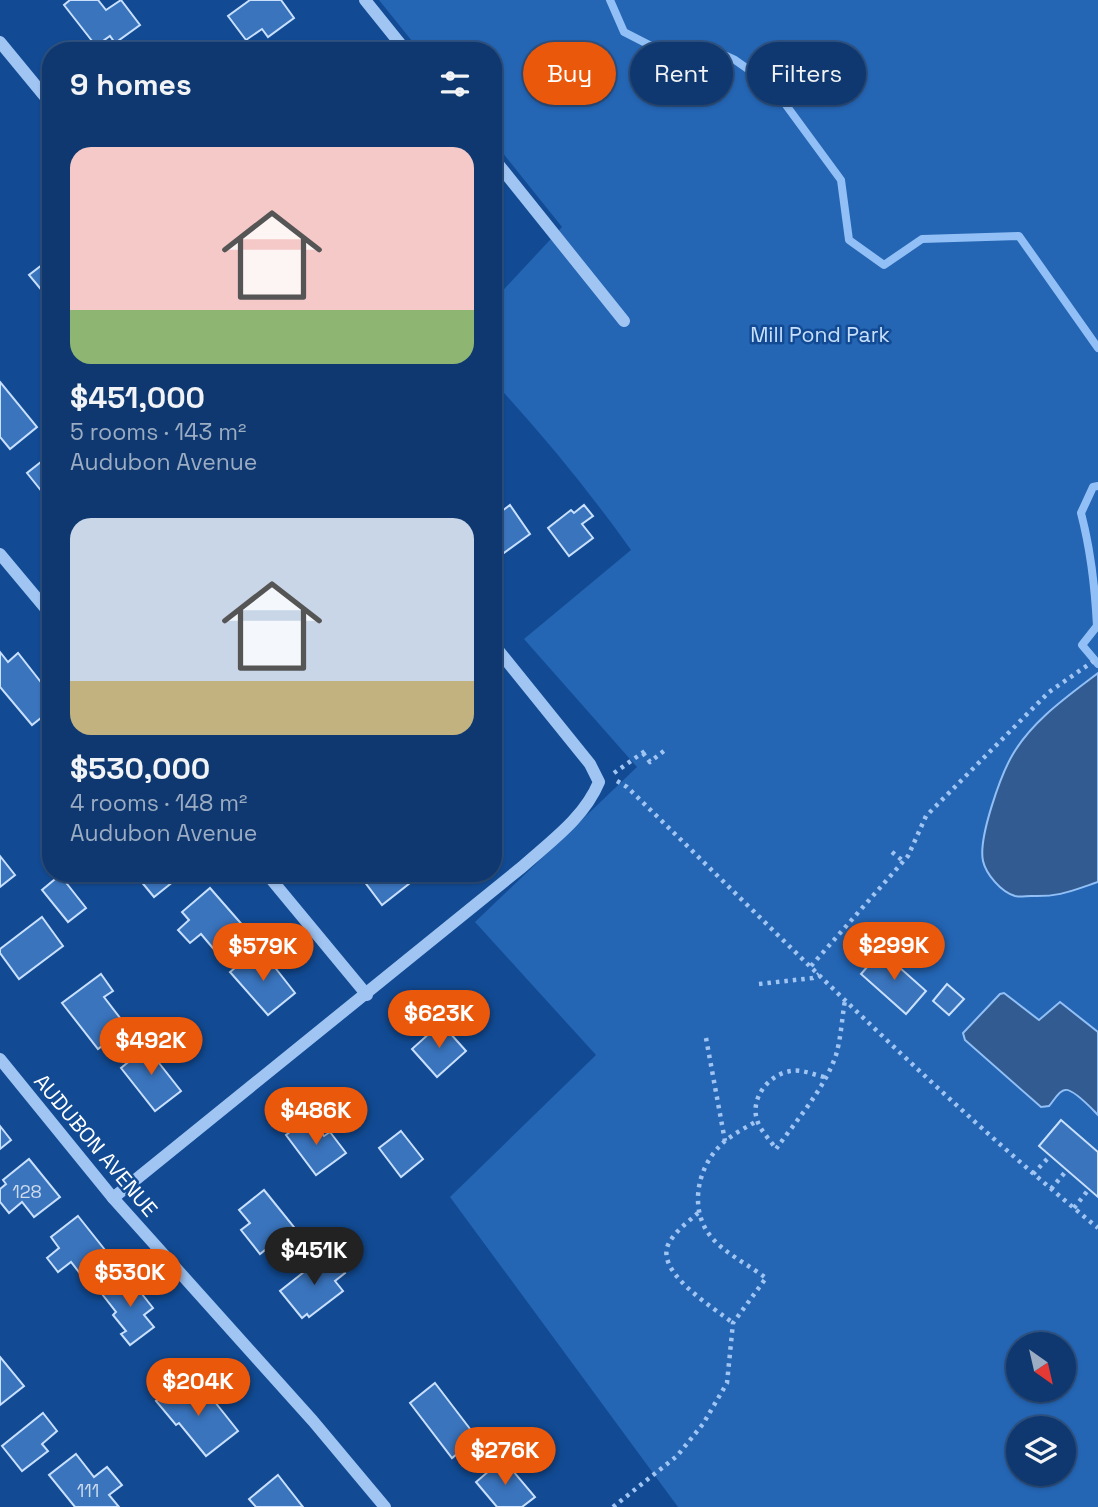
<!DOCTYPE html>
<html lang="en">
<head>
<meta charset="utf-8">
<style>
	body { margin:0; font-family:"Space Grotesk",sans-serif; background:#1c4377; color:#f1f3f6; height:100vh; display:flex; flex-direction:column; font-size:26px; white-space:nowrap }
	* { box-sizing:border-box; margin:0 }
	p { font-size:23px; color:#9bacc3 }
	.icon { flex:none; width:38px; height:38px; fill:none; stroke:currentColor; stroke-width:2; stroke-linecap:round; stroke-linejoin:round }
	.map { position:relative; flex:1; overflow:hidden }
	.sheet { position:absolute; left:42px; top:42px; width:460px; height:840px; display:flex; flex-direction:column; background:#0e386f; border-radius:28px; box-shadow:0 2px 5px #0004,0 0 0 2px #2e5282 }
	.sheet>* { flex:none }
	.banner { position:absolute; left:523px; top:42px; width:469px; height:63px; display:flex; gap:14px }
	.needle { width:46px; rotate:146deg }
	.buttons { position:absolute; left:1006px; top:1332px; display:grid; gap:14px }
	.buttons a { display:grid; place-items:center; width:70px; height:70px; border-radius:50%; background:#0e386f; box-shadow:0 2px 5px #0004,0 0 0 2px #2e5282; font-size:35px }
	.price { position:absolute; translate:-50% -60px; padding:0 16px; border-radius:24px; background:#ea580c; color:#fff; font-size:23px; line-height:46px; filter:drop-shadow(0 2px 4px #0008) }
	.price::after { content:''; position:absolute; left:50%; top:42px; width:21px; height:16px; margin-left:-10px; background:inherit; clip-path:polygon(0 0,100% 0,50% 100%) }
	.price.active { background:#222; color:#fff }
	ul { padding:0; list-style:none }
	li { display:grid; align-content:center; gap:14px; height:371px; padding:0 28px }
	li span { display:grid; place-items:center; height:217px; border-radius:21px; color:#555 }
	li>.icon { margin-inline-start:auto }
	span .icon { width:126px; height:126px; fill:#fffc; stroke-width:1 }
	li b { font-size:30px }
	h2 { display:flex; justify-content:space-between; align-items:center; height:84px; padding:0 28px; font-size:30px }
	.chip { padding:0 24px; border-radius:32px; background:#0e386f; box-shadow:0 2px 5px #0004,0 0 0 2px #2e5282; font-size:24px; line-height:63px }
	.chip.active { background:#ea580c; color:#fff }
	.map>svg:first-child { display:block }
	.green { fill:#2465b4; fill-rule:evenodd }
	.water { fill:#325b91; stroke:#92c0f6; stroke-width:2 }
	.lines { fill:none; stroke-linecap:round; stroke-linejoin:round }
	.stream { stroke:#92c0f6; stroke-width:8 }
	.building { fill:#3a74bd; stroke:#c8e0fd; stroke-width:2 }
	.path { stroke:#a0c5f3; stroke-width:4.5; stroke-dasharray:3.5 5; stroke-linecap:butt }
	.minor { stroke:#a0c5f3; stroke-width:12 }
	.labels { text-anchor:middle; dominant-baseline:central; stroke-width:5; stroke-linejoin:round; paint-order:stroke }
	.number-label { font-size:18px; fill:#cedcee }
	.park-label { font-size:21px; fill:#c8e0fd; stroke:#124b94 }
	.street-label { font-size:21px; fill:#fff; stroke:#124b94 }
</style>
</head>
<body>
<div class="map">
<svg width="1098" height="1507" viewBox="0 0 1098 1507">
	<rect width="100%" height="100%" fill="#124b94"/>
	<!-- green -->
	<path class="green" d="M379,0H1098V1507H678L450,1197L596,1055L475,922L637,767L524,639L631,550C589,491 543,435 494,382V300L562,227L494,142V51H420ZM1018,1344H1064V1390H1018ZM1018,1428H1064V1474H1018Z"/>
	<!-- water -->
	<g class="water">
		<path d="M1098,673V882C1071,891 1060,897 1031,896C1026,896 1019,897 1015,896C1001,892 986,874 983,861C978,838 1001,774 1013,754C1033,720 1068,696 1098,673Z"/>
		<path d="M1004,993L1039,1020L1060,1002L1098,1032V1115C1092,1109 1073,1088 1065,1090C1059,1090 1053,1102 1049,1106L1041,1107L965,1040L963,1033L1000,994Z"/>
	</g>
	<g class="lines">
		<!-- stream -->
		<g class="stream">
			<path d="M610,0L624,32L667,54L704,46L735,60L772,86L841,180L849,240L884,265L922,239L1019,236L1098,348"/>
			<path d="M1098,486L1093,487L1081,513C1091,551 1095,587 1097,626L1082,645L1098,664"/>
		</g>
	</g>
	<!-- building -->
	<g class="building">
		<path d="M70,0H98L106,10L121,0L140,25L115,43L110,36L96,46L64,5Z"/>
		<path d="M250,0H281L294,18L268,37L262,29L246,40L228,16Z"/>
		<path d="M51,258V287L44,293L29,275Z"/>
		<path d="M0,382L37,427L10,449L0,437Z"/>
		<path d="M51,454V503L27,473Z"/>
		<path d="M510,505L530,534L497,558L494,554V517Z"/>
		<path d="M584,505L593,516L582,524L593,538L569,556L548,528L571,510L574,513Z"/>
		<path d="M0,652L8,662L18,653L51,695V710L32,725L0,687Z"/>
		<path d="M0,856L15,875L0,887Z"/>
		<path d="M123,873H184L154,897L135,874L128,880Z"/>
		<path d="M358,873H414L407,879L410,883L382,905Z"/>
		<path d="M60,875L86,908L68,922L42,890Z"/>
		<path d="M210,888L245,928L217,953L201,934L190,943L178,930L189,920L182,912Z"/>
		<path d="M42,917L63,946L19,979L0,953V949Z"/>
		<path d="M257,950L270,967L273,965L295,993L268,1015L230,972Z"/>
		<path d="M881,951L926,991L906,1014L861,974Z"/>
		<path d="M101,974L113,991L104,997L127,1027L98,1049L62,1003Z"/>
		<path d="M947,984L964,999L949,1015L933,1001Z"/>
		<path d="M441,1023L466,1051L437,1077L412,1049Z"/>
		<path d="M153,1042L165,1058L159,1063L181,1091L155,1111L121,1068Z"/>
		<path d="M1061,1120L1098,1152V1197L1039,1146Z"/>
		<path d="M313,1121L324,1136L330,1132L346,1153L316,1175L286,1135L302,1123L305,1127Z"/>
		<path d="M0,1126L11,1140L0,1149Z"/>
		<path d="M401,1131L423,1159L401,1177L379,1148Z"/>
		<path d="M29,1159L60,1197L34,1217L22,1202L9,1213L0,1202V1189L6,1184L3,1180Z"/>
		<path d="M264,1190L294,1227L260,1254L241,1230L250,1223L239,1210Z"/>
		<path d="M78,1216L109,1255L82,1276L71,1262L58,1272L47,1258L59,1248L51,1237Z"/>
		<path d="M331,1255L345,1273L335,1281L343,1291L309,1317L307,1314L302,1318L280,1291L319,1260L323,1261Z"/>
		<path d="M127,1275L153,1308L144,1315L154,1327L130,1345L121,1334L126,1331L113,1315L116,1312L102,1294Z"/>
		<path d="M0,1357L24,1386L0,1405Z"/>
		<path d="M182,1381L200,1405L211,1397L238,1431L206,1456L179,1423L176,1425L156,1401Z"/>
		<path d="M435,1383L477,1438L452,1458L410,1403Z"/>
		<path d="M43,1413L57,1431L42,1444L48,1451L22,1471L2,1446Z"/>
		<path d="M76,1454L94,1477L107,1467L122,1485L109,1495L119,1507H75L49,1475Z"/>
		<path d="M503,1459L535,1497L522,1507H497L476,1482Z"/>
		<path d="M278,1475L303,1507H256L249,1499Z"/>
	</g>
	<g class="lines">
		<!-- path -->
		<g class="path">
			<path d="M643,753L650,762L665,750"/>
			<path d="M614,773L645,751"/>
			<path d="M617,781L627,787C781,937 932,1092 1098,1228"/>
			<path d="M892,852L903,861"/>
			<path d="M811,966L908,856L926,816L1049,692L1098,658"/>
			<path d="M759,984L813,978L819,974"/>
			<path d="M706,1038L725,1141"/>
			<path d="M824,1077C815,1075 801,1069 791,1071C769,1074 750,1098 757,1120C760,1130 770,1140 776,1149C796,1121 825,1088 836,1055C841,1038 842,1018 845,1000"/>
			<path d="M1033,1174L1050,1156"/>
			<path d="M1051,1189L1067,1170"/>
			<path d="M1074,1208L1089,1189"/>
			<path d="M698,1213C688,1222 674,1232 668,1245C656,1273 714,1308 733,1323"/>
			<path d="M613,1507L677,1456L703,1424L727,1383L733,1323L766,1278C750,1266 725,1253 713,1239C690,1214 695,1174 717,1149C727,1137 743,1129 757,1121"/>
		</g>
		<!-- minor -->
		<g class="minor">
			<path d="M365,0L406,51"/>
			<path d="M0,42L51,104"/>
			<path d="M494,159L624,321"/>
			<path d="M0,554L51,615"/>
			<path d="M266,873L367,995"/>
			<path d="M0,1059L113,1198L313,1421L385,1507"/>
			<path d="M113,1198L522,867C551,841 584,818 599,782L590,764L494,645"/>
		</g>
	</g>
	<g class="labels">
		<!-- number labels -->
		<g class="number-label">
			<text x="27" y="1191">128</text>
			<text x="88" y="1490">111</text>
		</g>
		<!-- park labels -->
		<g class="park-label">
			<text x="820" y="334">Mill Pond Park</text>
		</g>
		<!-- street labels -->
		<g class="street-label">
			<text transform="translate(96 1145) rotate(50)">AUDUBON AVENUE</text>
		</g>
	</g>
</svg>
<div class="buttons">
<a><svg class="needle" viewBox="-14 -14 28 28"><path d="M0-13l5 13h-10z" fill="#e53935"/><path d="M0 13l5-13h-10z" fill="#9bacc3"/></svg></a>
<a><svg class="icon" aria-label="layers" viewBox="0 0 24 24"><path d="M12 4l9 5-9 5-9-5zM3 14l9 5 9-5"/></svg></a>
</div>
<b class="price" style="left:894px;top:982px">$299K</b>
<b class="price" style="left:263px;top:983px">$579K</b>
<b class="price" style="left:439px;top:1050px">$623K</b>
<b class="price" style="left:151px;top:1077px">$492K</b>
<b class="price" style="left:316px;top:1147px">$486K</b>
<b class="price active" style="left:314px;top:1287px">$451K</b>
<b class="price" style="left:130px;top:1309px">$530K</b>
<b class="price" style="left:198px;top:1418px">$204K</b>
<b class="price" style="left:505px;top:1487px">$276K</b>
<div class="banner">
<a class="chip active">Buy</a>
<a class="chip">Rent</a>
<a class="chip">Filters</a>
</div>
<section class="sheet">
<h2>9 homes<svg class="icon" aria-label="filters" viewBox="0 0 24 24"><path d="M4 7h16M4 17h16"/><circle cx="9" cy="7" r="2"/><circle cx="15" cy="17" r="2"/></svg></h2>
<ul>
<li><span style="background:linear-gradient(#f6c9c9 75%,#8fb573 0)"><svg class="icon" aria-label="home" viewBox="0 0 24 24"><path d="M3 11l9-7 9 7M6 9v11h12V9"/></svg></span><div><b>$451,000</b><p>5 rooms · 143 m²</p><p>Audubon Avenue</p></div></li>
<li><span style="background:linear-gradient(#c9d6e8 75%,#c2b280 0)"><svg class="icon" aria-label="home" viewBox="0 0 24 24"><path d="M3 11l9-7 9 7M6 9v11h12V9"/></svg></span><div><b>$530,000</b><p>4 rooms · 148 m²</p><p>Audubon Avenue</p></div></li>
</ul>
</section>
</div>
</body>
</html>
